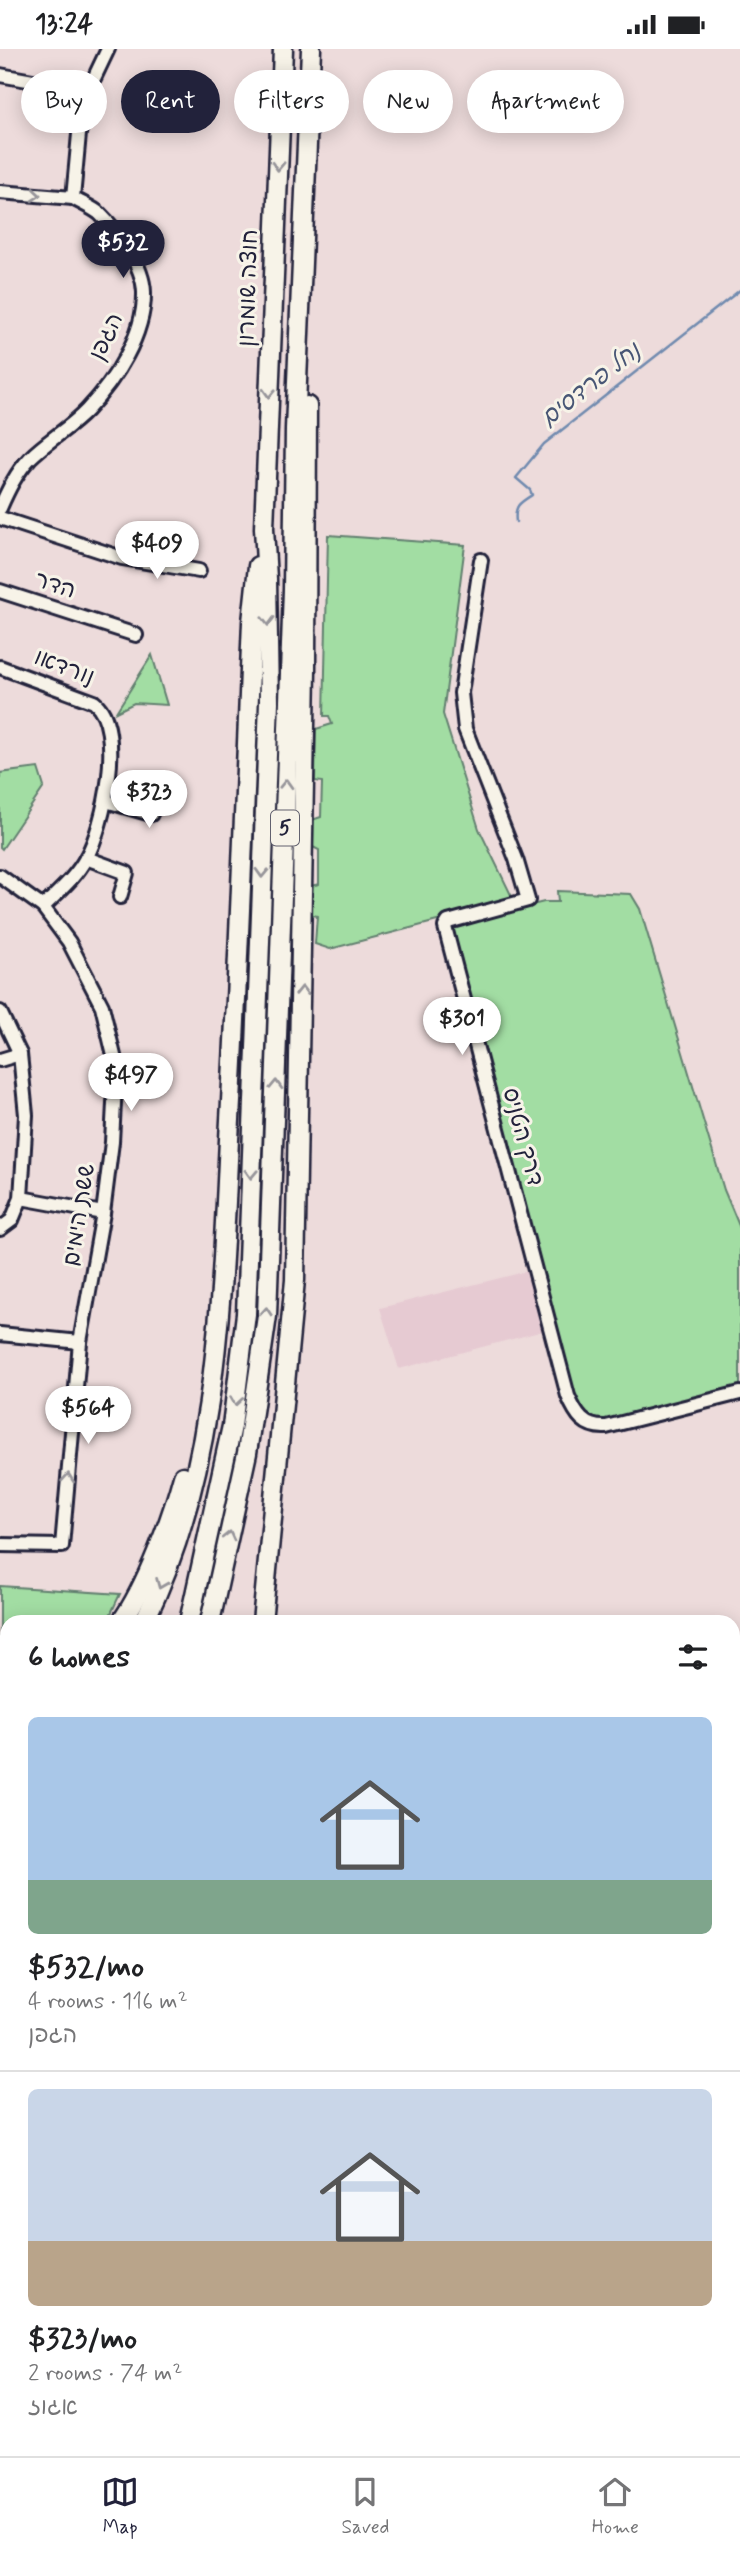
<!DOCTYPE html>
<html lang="en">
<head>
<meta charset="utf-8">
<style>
	body { margin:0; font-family:Mynerve,"Playpen Sans Hebrew",sans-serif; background:#f6f6f6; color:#202124; height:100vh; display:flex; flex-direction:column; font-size:26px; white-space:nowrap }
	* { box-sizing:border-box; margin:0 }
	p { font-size:23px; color:#757577 }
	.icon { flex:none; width:38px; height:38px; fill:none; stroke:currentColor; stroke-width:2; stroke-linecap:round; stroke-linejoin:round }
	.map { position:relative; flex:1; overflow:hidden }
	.details { position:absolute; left:0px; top:1566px; width:740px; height:842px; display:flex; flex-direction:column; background:#fff; border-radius:21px 21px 0 0; box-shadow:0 4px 18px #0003 }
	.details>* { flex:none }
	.guide { position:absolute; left:21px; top:21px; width:698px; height:63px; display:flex; gap:14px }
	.price { position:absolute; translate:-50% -60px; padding:0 16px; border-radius:24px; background:#fff; color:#222; font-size:23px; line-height:46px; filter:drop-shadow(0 2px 4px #0008) }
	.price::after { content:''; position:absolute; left:50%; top:42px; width:21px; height:16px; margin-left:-10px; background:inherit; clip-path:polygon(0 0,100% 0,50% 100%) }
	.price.active { background:#22223b; color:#fff }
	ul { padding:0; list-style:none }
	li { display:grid; align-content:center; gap:14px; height:371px; padding:0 28px }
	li+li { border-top:2px solid #e0e0e0 }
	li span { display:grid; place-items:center; height:217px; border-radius:10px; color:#555 }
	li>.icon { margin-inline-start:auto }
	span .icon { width:126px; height:126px; fill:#fffc; stroke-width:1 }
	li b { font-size:30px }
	h2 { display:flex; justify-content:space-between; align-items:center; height:84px; padding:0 28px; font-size:30px }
	.pill { padding:0 24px; border-radius:32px; background:#fff; box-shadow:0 4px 18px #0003; font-size:24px; line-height:63px }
	.pill.active { background:#22223b; color:#fff }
	.status { display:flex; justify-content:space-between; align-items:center; height:49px; padding:0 35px; background:#fff; direction:ltr }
	.status svg { height:19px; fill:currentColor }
	.tab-bar { display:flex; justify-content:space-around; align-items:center; height:98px; border-top:2px solid #e0e0e0; background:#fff; font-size:19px; color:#757577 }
	.tab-bar a { display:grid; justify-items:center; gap:4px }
	.tab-bar .active { color:#22223b }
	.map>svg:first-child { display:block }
	.built { fill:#e6cad2 }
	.green { fill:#a2dda3; stroke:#62806f; stroke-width:2 }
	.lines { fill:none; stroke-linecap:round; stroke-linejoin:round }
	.stream { stroke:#6f8aaf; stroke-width:2.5 }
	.minor-casing { stroke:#22223b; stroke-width:18 }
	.major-casing { stroke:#22223b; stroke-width:21 }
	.highway-casing { stroke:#22223b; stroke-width:23 }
	.minor { stroke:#f7f3e8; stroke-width:12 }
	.major { stroke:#f7f3e8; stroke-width:16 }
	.highway { stroke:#f7f3e8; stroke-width:18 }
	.oneway { stroke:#97959a }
	.labels { text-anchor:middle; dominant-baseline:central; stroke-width:6; stroke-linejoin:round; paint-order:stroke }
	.shield { fill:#f7f3e8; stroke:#62616f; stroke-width:2 }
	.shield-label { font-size:21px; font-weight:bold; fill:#22223b }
	.street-label { font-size:23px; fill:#22223b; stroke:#f7f3e8 }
	.water-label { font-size:24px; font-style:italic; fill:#485675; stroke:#f7f3e8 }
</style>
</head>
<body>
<div class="status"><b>13:24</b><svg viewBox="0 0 49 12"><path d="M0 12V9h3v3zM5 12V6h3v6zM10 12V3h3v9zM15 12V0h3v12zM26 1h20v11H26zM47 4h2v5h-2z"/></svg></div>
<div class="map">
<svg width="740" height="2407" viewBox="0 0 740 2407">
	<rect width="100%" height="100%" fill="#eddbdb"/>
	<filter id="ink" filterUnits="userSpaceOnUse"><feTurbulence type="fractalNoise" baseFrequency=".0143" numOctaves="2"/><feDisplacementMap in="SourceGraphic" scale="14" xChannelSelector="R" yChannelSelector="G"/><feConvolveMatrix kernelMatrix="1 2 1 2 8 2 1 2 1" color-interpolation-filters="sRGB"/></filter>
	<g filter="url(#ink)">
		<!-- built -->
		<g class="built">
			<path d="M528,1222L543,1282L399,1320L380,1259Z"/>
			<path d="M733,2077L740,2093V2407H145V2401H733Z"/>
		</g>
		<!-- green -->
		<g class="green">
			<path d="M328,486L465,496L443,665L479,780L514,852L330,900L315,895L317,867L310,865L311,837L319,835V801L313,798L312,771L321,768L322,733L315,732L316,680L332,675L329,667H324Z"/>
			<path d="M152,606L167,656L134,654L116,663Z"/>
			<path d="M38,719L44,738L2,800L0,798V724Z"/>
			<path d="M557,842L631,845L640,860L724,1141L740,1179V1338L612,1371C591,1373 589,1370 576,1356L452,876L544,853H558Z"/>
			<path d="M0,1537L120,1545L107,1573H7V1659L0,1662Z"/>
			<path d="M7,1699V1781H0V1702Z"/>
		</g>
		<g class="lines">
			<!-- stream -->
			<g class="stream">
				<path d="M516,473C514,457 519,454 532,446L530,441L516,429L544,395L740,241"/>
				<path d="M131,2407V2401"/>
			</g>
			<!-- minor casing -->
			<g class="minor-casing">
				<g id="minor">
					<path d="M0,26L88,42"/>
					<path d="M0,143L73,149"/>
					<path d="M0,459C8,441 16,424 30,409C47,392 70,379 87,361C115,331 145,286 144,243C143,216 119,184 100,165C93,159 81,154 73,149L79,85L88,42L108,0"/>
					<path d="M0,469L122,509L199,522"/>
					<path d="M481,511L461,644L465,680L516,810L528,851L448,873L445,878L568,1347C576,1366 584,1379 606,1378L740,1344"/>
					<path d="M0,542L136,586"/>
					<path d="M0,618L94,653C126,678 104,778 86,809C76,828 58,843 43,858"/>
					<path d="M106,752L151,765L158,739"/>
					<path d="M86,809L127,824L120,848"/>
					<path d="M0,827L43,858L69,893L102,957L116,1015L112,1093L103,1164L80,1293L62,1497L0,1496"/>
					<path d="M0,963L20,1005L26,1066L21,1149L12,1171L0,1180"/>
					<path d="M0,1011L20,1005"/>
					<path d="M21,1149L103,1164"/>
					<path d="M0,1285L80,1293"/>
					<path d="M733,2367L740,2373"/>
					<path d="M518,2401V2407"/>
					<path d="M149,2407L150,2401"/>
				</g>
			</g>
			<!-- major casing -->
			<g class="major-casing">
				<g id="major">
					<path d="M0,1809L7,1808"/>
					<path d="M733,1839H740"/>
					<path d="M733,1869L740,1870"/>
				</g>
			</g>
			<!-- highway casing -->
			<g class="highway-casing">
				<g id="highway">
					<path d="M121,1573C146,1539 172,1468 183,1427"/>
					<path d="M144,1573C221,1417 221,1241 230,1071C239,905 245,739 252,573L258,517"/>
					<path d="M189,1573L232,1377L246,1265L269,653L267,530L264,479L283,0"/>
					<path d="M210,1573L247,1404L267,1267L293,540L295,380L311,0"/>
					<path d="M262,1573L295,1231L306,621L307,357"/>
					<path d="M0,1678L7,1674"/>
					<path d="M0,1790H7"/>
					<path d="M0,1860L7,1942"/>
					<path d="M35,2401L36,2407"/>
					<path d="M57,2401L58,2407"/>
					<path d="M81,2401V2407"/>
					<path d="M108,2401V2407"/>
				</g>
			</g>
			<!-- minor -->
			<use href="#minor" class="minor"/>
			<!-- major -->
			<use href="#major" class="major"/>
			<!-- highway -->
			<use href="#highway" class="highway"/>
		</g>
		<!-- one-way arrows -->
		<defs><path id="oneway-chevron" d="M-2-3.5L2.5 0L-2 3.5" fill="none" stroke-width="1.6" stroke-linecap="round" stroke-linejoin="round" transform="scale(1.75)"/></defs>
		<g class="oneway">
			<use href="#oneway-chevron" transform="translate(278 117) rotate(92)"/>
			<use href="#oneway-chevron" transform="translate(36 146) rotate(5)"/>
			<use href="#oneway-chevron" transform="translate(269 344) rotate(92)"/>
			<use href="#oneway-chevron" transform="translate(268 572) rotate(89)"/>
			<use href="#oneway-chevron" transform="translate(286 735) rotate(-88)"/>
			<use href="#oneway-chevron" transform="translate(262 824) rotate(92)"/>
			<use href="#oneway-chevron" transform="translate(302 942) rotate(-89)"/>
			<use href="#oneway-chevron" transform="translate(276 1036) rotate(-88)"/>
			<use href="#oneway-chevron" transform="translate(251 1125) rotate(92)"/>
			<use href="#oneway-chevron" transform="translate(266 1263) rotate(-86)"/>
			<use href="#oneway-chevron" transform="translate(236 1352) rotate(98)"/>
			<use href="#oneway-chevron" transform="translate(68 1429) rotate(-85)"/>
			<use href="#oneway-chevron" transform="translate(229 1487) rotate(-77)"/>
			<use href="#oneway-chevron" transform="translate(161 1535) rotate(112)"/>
		</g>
	</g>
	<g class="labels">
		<!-- shield labels -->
		<rect class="shield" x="271" y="761.5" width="28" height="35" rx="5"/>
		<g class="shield-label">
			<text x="285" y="779">5</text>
		</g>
		<!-- street labels -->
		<g class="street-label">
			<text transform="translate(249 239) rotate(-88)">חוצה שומרון</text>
			<text transform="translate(107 288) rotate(-65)">הגפן</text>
			<text transform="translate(55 537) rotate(18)">הדר</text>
			<text transform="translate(64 619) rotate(21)">נורדאו</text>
			<text transform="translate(522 1088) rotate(75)">דרך הטניס</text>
			<text transform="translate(80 1166) rotate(-81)">ששת הימים</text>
		</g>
		<!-- water labels -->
		<g class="water-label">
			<text transform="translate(591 336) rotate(-38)">נחל פרדסים</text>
		</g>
	</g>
</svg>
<b class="price active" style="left:123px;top:231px">$532</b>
<b class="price" style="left:157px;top:532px">$409</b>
<b class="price" style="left:149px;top:781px">$323</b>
<b class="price" style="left:462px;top:1008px">$301</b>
<b class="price" style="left:131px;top:1064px">$497</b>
<b class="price" style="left:88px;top:1397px">$564</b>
<div class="guide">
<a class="pill">Buy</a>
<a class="pill active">Rent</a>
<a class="pill">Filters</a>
<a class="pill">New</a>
<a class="pill">Apartment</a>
</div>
<section class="details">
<h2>6 homes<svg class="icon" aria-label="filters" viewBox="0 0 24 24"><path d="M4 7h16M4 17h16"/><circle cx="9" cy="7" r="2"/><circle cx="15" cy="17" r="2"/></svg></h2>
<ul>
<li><span style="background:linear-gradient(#a9c7e8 75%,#7fa58c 0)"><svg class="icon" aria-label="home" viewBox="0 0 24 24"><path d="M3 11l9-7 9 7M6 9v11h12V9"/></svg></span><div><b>$532/mo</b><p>4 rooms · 116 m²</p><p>הגפן</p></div></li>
<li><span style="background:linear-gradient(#c9d6e8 70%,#b9a48a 0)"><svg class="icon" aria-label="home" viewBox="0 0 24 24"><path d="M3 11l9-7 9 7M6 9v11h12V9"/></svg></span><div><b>$323/mo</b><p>2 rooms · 74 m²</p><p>אגוז</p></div></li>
</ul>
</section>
</div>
<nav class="tab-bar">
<a class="active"><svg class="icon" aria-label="map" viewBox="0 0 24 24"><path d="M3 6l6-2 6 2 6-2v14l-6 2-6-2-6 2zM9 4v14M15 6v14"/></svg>Map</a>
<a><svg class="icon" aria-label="saved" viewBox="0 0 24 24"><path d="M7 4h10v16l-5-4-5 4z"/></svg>Saved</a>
<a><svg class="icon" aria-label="home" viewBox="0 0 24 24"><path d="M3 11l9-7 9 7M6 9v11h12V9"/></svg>Home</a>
</nav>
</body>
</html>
